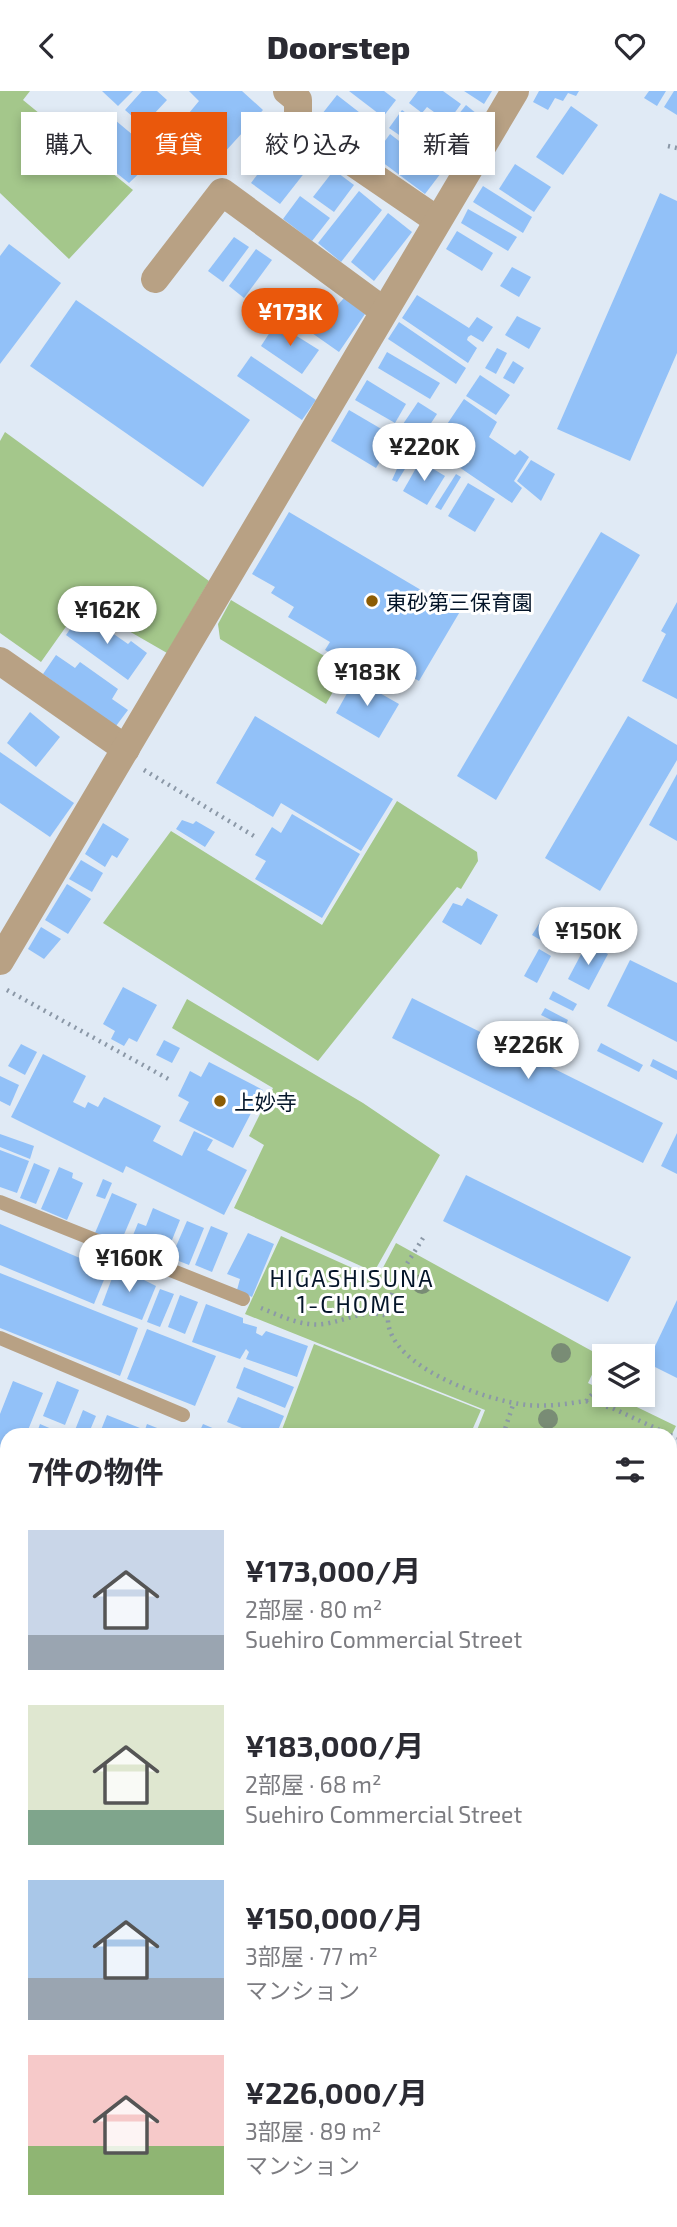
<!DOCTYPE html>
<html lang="ja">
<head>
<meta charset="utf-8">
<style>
	body { margin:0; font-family:"Exo 2","Noto Sans JP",sans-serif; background:#f7f7f7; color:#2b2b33; height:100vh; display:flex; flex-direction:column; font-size:26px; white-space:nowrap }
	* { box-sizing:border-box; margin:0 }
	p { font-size:23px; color:#7c7c81 }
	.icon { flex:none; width:38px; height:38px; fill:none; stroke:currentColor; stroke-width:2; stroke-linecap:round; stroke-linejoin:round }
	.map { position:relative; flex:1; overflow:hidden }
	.details { position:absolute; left:0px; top:1337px; width:677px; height:800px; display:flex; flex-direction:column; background:#fff; border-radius:21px 21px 0 0; box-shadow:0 4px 10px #0003 }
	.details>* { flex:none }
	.top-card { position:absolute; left:21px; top:21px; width:635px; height:63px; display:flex; gap:14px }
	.fabs { position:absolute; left:592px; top:1253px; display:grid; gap:14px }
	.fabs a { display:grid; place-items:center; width:63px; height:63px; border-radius:0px; background:#fff; box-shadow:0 4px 10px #0003; font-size:35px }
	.price { position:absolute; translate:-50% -60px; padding:0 16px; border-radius:24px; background:#fff; color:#222; font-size:23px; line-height:46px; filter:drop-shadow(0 2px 4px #0008) }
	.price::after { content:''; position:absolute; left:50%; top:42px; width:21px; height:16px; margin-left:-10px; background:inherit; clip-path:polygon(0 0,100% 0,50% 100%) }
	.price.current { background:#ea580c; color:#fff }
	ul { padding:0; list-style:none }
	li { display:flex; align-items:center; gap:21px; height:175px; padding:0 28px }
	li span { display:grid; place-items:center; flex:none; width:196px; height:140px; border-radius:0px; color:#555 }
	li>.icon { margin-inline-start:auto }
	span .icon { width:84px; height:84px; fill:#fffc; stroke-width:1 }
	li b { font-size:30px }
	h2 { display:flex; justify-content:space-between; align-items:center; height:84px; padding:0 28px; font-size:30px }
	.pill { padding:0 24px; border-radius:0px; background:#fff; box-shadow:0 4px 10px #0003; font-size:24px; line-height:63px }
	.pill.current { background:#ea580c; color:#fff }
	header { display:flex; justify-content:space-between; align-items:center; height:91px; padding:0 28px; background:#fff; font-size:32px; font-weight:800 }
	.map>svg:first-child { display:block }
	.green { fill:#a4c78b }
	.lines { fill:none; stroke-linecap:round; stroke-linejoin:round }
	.canal { stroke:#c79bdf; stroke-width:32 }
	.building { fill:#92c1f8 }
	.path { stroke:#8b98a7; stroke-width:4.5; stroke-dasharray:2 5; stroke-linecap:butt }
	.lane { stroke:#b8a184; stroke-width:14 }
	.street { stroke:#b8a184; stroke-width:28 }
	.secondary { stroke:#9f7d51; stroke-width:38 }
	.tree { fill:#798c75 }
	.poi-dot { fill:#8c5c04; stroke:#fff; stroke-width:2.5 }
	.labels { text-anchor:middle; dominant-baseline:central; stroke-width:6; stroke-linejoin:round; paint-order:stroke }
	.poi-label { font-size:21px; fill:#041529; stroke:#fff; text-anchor:start }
	.neighbourhood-label { font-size:23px; letter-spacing:2px; fill:#041529; stroke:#fff }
</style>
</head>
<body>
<header><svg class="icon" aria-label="back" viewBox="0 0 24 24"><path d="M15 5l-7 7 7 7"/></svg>Doorstep<svg class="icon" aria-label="heart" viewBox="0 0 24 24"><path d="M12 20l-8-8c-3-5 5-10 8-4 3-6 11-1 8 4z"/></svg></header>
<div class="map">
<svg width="677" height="2136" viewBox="0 0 677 2136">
	<rect width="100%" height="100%" fill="#e0eaf5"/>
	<!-- green -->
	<g class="green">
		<path d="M0,0H30L23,9L133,99L69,168L0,102Z"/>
		<path d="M5,341L209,490L167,562L82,513L41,571L0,542V350Z"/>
		<path d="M231,509L346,578L326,613L220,548L218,533Z"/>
		<path d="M397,710L477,761L478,770L461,798L457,796L318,970L103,832L171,740L322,834Z"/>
		<path d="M187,908L363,1012L440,1064L374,1181L234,1117L264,1054L249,1045L273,997L172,937Z"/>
		<path d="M281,1145L377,1188L396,1152L601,1265L588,1292L604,1300V1304H612L676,1335L670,1347V1344H475L485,1319L245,1223Z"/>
		<path d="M314,1253L481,1319L470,1344H280Z"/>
		<path d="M677,1536V1812L670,1826V1549Z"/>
		<path d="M339,2130H509L506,2136H336Z"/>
	</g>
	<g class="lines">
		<!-- canal -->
		<path class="canal" d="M670,1520L677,1507"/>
	</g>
	<!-- building -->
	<g class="building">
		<path d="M102,0H133L118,15Z"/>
		<path d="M142,0H157L167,9L152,25L156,30L148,39L125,19Z"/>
		<path d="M189,0H242L263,19L223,63L217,59L200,77L171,51L182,39L179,34L199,10Z"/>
		<path d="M349,0H384L396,9L383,26Z"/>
		<path d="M418,0H443L461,13L448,31L427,16L422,22L409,12Z"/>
		<path d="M464,0H492L484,13Z"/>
		<path d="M539,0H579L576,5L568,2L563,10L555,7L548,19L533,11Z"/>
		<path d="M649,0H666L657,15L644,7Z"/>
		<path d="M674,0H677V24L664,16Z"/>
		<path d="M337,4L382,39L367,58L322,23Z"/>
		<path d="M466,14L482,27L474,37L458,24Z"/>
		<path d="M571,15L598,34L563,84L536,66Z"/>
		<path d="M402,19L417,30L405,48L389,37Z"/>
		<path d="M115,29L140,50L138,55L154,68L129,92L89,60L104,34L108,36Z"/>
		<path d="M420,31L464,53L448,77L407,49Z"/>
		<path d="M69,33L85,46L79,54L63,41Z"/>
		<path d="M390,43L441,82L425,103L374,65Z"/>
		<path d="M283,49L313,71L280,113L251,92Z"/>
		<path d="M515,73L551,96L534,121L499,98Z"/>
		<path d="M334,79L354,94L334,121L313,106Z"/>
		<path d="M483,95L532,126L523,142L473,111Z"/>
		<path d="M359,100L382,119L341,171L318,152Z"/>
		<path d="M660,102L677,110V262L630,370L557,338Z"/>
		<path d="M300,105L330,127L312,150L283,128Z"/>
		<path d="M468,118L517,146L508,160L461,132Z"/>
		<path d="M388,122L412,141L374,190L351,171Z"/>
		<path d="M457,140L493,162L482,180L446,158Z"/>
		<path d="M234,146L249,156L223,191L208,180Z"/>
		<path d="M9,153L61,192L0,273V165Z"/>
		<path d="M256,158L272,169L244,207L229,195Z"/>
		<path d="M512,176L531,186L519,206L500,195Z"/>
		<path d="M417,204L469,237L477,226L493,236L483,251L471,244L468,246L467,249L477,257L468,272L402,227Z"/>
		<path d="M318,207L334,218L344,207L365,223L339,261L292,228L303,212L312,216Z"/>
		<path d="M76,209L250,329L203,396L30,275Z"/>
		<path d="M517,225L541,237L529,258L505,244Z"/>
		<path d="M399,231L466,277L456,293L388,248Z"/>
		<path d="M276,232L319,259L302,283L261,255Z"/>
		<path d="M497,257L507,262L496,283L485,277Z"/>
		<path d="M387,261L440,292L430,308L378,277Z"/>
		<path d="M251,265L316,309L302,329L237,285Z"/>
		<path d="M513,270L524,277L514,293L503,287Z"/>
		<path d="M480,284L510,304L496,324L466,305Z"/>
		<path d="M367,289L406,313L395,332L355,309Z"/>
		<path d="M464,308L497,331L489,346L515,364L520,359L529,366L514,390L522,397L512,412L431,357Z"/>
		<path d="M418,311L437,323L420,349L401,336Z"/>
		<path d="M349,319L395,346L376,377L331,350Z"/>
		<path d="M402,348L417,358L397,391L392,389L400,371L392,365Z"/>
		<path d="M531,369L555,383L541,410L517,390Z"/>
		<path d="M420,370L445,385L427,414L403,400Z"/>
		<path d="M456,383L461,386L441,419L435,416Z"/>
		<path d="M468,392L495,408L475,441L448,425Z"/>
		<path d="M289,421L443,512L448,503L465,512L419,590L385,571L375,588L325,559L330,551L288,526L294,516L271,502L275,496L252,483Z"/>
		<path d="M601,441L640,464L496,709L457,685Z"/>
		<path d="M677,511V608L642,590L666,543L661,540Z"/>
		<path d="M82,521L128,553L131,550L147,562L128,589L66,544Z"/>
		<path d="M56,564L75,577L80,571L118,598L112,608L128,619L116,635L43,583Z"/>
		<path d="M355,588L399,613L379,647L336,622Z"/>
		<path d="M30,621L60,646L36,676L7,652Z"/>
		<path d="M255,625L393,708L361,760L281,712L273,726L216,692Z"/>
		<path d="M628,625L677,654V669L600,800L545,767Z"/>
		<path d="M0,661L74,712L50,746L0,712Z"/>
		<path d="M677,683V750L649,734Z"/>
		<path d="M292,723L360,763L322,827L255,788L266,770L255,764L272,736L281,742Z"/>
		<path d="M182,729L193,733L196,730L215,741L205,756L176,738Z"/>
		<path d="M103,732L129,748L117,767L112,764L105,776L85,763Z"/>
		<path d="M81,769L103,782L92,801L69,788Z"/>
		<path d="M67,793L91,808L68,843L45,829Z"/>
		<path d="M467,807L498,824L481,854L442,831L453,812L462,815Z"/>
		<path d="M545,823L567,835L554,857L532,844Z"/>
		<path d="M41,836L61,848L44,868L28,858Z"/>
		<path d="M587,852L608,863L589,899L568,888Z"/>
		<path d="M539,858L551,865L537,892L524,885Z"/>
		<path d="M630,869L677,892V951L607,915Z"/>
		<path d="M123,896L157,914L137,951L129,947L124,955L111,948L115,940L103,933Z"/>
		<path d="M553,900L577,913L573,920L549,908Z"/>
		<path d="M412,907L663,1032L643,1072L392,947Z"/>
		<path d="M545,917L568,929L565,936L541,924Z"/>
		<path d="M164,949L180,957L172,972L156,964Z"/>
		<path d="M601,952L643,974L639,981L597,960Z"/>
		<path d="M21,953L37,961L25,984L8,975Z"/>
		<path d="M43,963L86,985L73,1011L85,1017L88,1011L98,1016L104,1006L161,1035L153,1050L182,1065L194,1040L213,1049L207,1059L247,1079L224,1124L126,1075L123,1082L11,1026Z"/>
		<path d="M653,968L677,980V989L650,975Z"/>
		<path d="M209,971L263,999L233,1057L179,1030L189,1011L178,1005L190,980L201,986Z"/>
		<path d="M0,985L19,994L10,1015L0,1010Z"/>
		<path d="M677,1042V1083L661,1075Z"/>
		<path d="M0,1043L34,1055L30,1068L0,1056Z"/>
		<path d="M0,1059L29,1070L17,1102L0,1096Z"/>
		<path d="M34,1072L50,1079L36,1113L20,1107Z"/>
		<path d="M59,1076L73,1082L72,1087L83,1092L67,1129L41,1118Z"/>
		<path d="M466,1084L631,1166L608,1211L443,1130Z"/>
		<path d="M103,1088L112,1092L105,1108L96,1105Z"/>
		<path d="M112,1102L137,1113L120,1153L95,1142Z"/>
		<path d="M153,1117L180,1129L164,1169L129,1154L138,1132L146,1135Z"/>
		<path d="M187,1130L204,1137L189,1174L171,1167Z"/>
		<path d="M0,1133L108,1179L94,1213L0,1174Z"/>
		<path d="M211,1135L228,1142L212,1181L195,1174Z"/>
		<path d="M248,1142L274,1153L252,1206L237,1199L240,1188L227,1183Z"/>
		<path d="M115,1179L128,1181L156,1195L142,1229L102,1214Z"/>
		<path d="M0,1182L138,1237L120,1285L0,1237Z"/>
		<path d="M160,1198L174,1203L160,1236L147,1231Z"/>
		<path d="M180,1204L198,1211L185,1243L168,1236Z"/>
		<path d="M677,1209V1287L647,1272Z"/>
		<path d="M206,1213L243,1227V1232L257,1236L256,1242L262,1245L266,1240L308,1255L297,1286L246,1268L249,1261L246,1258L240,1268L192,1251Z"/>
		<path d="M147,1238L216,1265L195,1315L127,1288Z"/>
		<path d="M244,1276L294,1296L285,1317L236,1297Z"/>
		<path d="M13,1290L43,1302L26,1344H7V1361L0,1359V1323Z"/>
		<path d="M57,1290L79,1299L65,1334L43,1325Z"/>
		<path d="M238,1306L284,1325L276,1344H259L227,1331Z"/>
		<path d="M83,1319L96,1325L88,1344H73Z"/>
		<path d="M107,1324L140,1337L137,1344H99Z"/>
		<path d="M40,1333L61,1342L60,1344H36Z"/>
		<path d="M147,1333L175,1344H143Z"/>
		<path d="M203,1333L229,1344L230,1340L239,1344H198Z"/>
		<path d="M1,1373L7,1376V1460L0,1457Z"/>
		<path d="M0,1466L7,1469V1567L0,1583Z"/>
		<path d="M2,1771L7,1772V1838L0,1835Z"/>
		<path d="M0,1908L7,1910V1940L0,1959Z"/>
		<path d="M0,1972L7,1974L3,1996L0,1995Z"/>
		<path d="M5,2017L7,2114L0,2125V2024Z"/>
		<path d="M670,2063L677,2066V2102L670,2098Z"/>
		<path d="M67,2130H96L93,2136H74Z"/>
		<path d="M611,2130H669L666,2136H623Z"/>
	</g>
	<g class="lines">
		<!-- path -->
		<g class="path">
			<path d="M668,55L677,57"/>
			<path d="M144,679L254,745"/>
			<path d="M7,899L172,990"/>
			<path d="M423,1147C408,1172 386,1200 388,1230C391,1277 488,1310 527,1314C547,1316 566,1313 586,1310L604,1290"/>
			<path d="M261,1217C281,1225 302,1236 324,1233C348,1229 364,1218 388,1225"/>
			<path d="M586,1310L612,1317L677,1347"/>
			<path d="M503,1344L514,1311"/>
			<path d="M670,1570L677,1557"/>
			<path d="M447,2130L460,2136"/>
			<path d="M14,2136L17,2130"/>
			<path d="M373,2136L379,2130"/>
			<path d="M392,2136L398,2130"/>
		</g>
		<!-- lane -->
		<g class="lane">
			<path d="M0,1111L243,1208"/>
			<path d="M0,1247L183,1324"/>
		</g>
		<!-- street -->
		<g class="street">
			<path d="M287,0L298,9V34L437,129"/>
			<path d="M155,188L222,101L384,220"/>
			<path d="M0,570L126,658"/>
			<path d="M0,870L515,0"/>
			<path d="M670,1428L677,1415"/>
			<path d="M670,1856L677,1843"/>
			<path d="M173,2130L187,2136"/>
			<path d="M110,2136L113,2130"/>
			<path d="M244,2136L248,2130"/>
			<path d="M318,2136L321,2130"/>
			<path d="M522,2136L526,2130"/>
		</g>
		<!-- secondary -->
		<g class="secondary">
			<path d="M0,1710L7,1712"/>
			<path d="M670,1962L677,1965"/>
		</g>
	</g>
	<!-- trees -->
	<g class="tree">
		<circle cx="422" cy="1193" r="10"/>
		<circle cx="561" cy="1262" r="10"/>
		<circle cx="548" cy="1328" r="10"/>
	</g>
	<!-- markers -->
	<g class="poi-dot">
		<circle cx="372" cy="510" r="7"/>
		<circle cx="220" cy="1010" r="7"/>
	</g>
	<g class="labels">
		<!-- poi labels -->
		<g class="poi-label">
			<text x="386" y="510">東砂第三保育園</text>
			<text x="234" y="1010">上妙寺</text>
		</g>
		<!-- neighbourhood labels -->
		<g class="neighbourhood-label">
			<text x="352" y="1187">HIGASHISUNA<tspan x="352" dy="26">1-CHOME</tspan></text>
		</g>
	</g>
</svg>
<div class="fabs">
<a><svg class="icon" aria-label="layers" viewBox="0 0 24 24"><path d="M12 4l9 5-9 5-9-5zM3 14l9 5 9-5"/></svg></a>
</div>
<b class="price current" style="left:290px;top:257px">¥173K</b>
<b class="price" style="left:424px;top:392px">¥220K</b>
<b class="price" style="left:107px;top:555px">¥162K</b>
<b class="price" style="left:367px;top:617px">¥183K</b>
<b class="price" style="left:588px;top:876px">¥150K</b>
<b class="price" style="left:528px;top:990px">¥226K</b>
<b class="price" style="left:129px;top:1203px">¥160K</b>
<div class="top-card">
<a class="pill">購入</a>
<a class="pill current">賃貸</a>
<a class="pill">絞り込み</a>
<a class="pill">新着</a>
</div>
<section class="details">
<h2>7件の物件<svg class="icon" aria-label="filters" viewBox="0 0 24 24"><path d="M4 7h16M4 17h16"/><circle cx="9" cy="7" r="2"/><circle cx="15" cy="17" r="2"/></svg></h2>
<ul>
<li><span style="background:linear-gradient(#c9d6e8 75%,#9aa5b1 0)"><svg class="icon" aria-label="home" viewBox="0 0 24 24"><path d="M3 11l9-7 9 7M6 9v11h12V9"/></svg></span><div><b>¥173,000/月</b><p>2部屋 · 80 m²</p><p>Suehiro Commercial Street</p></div></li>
<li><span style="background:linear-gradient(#dfe7d0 75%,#7fa58c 0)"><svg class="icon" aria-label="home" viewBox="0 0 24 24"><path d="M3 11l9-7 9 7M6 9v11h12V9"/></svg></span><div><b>¥183,000/月</b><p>2部屋 · 68 m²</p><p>Suehiro Commercial Street</p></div></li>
<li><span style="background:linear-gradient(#a9c7e8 70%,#9aa5b1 0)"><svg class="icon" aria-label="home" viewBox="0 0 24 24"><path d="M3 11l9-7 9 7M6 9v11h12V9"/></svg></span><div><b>¥150,000/月</b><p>3部屋 · 77 m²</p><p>マンション</p></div></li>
<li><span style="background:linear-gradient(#f6c9c9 65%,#8fb573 0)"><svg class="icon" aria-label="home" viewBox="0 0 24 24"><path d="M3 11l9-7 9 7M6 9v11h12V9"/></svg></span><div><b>¥226,000/月</b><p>3部屋 · 89 m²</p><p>マンション</p></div></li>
</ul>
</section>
</div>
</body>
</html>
